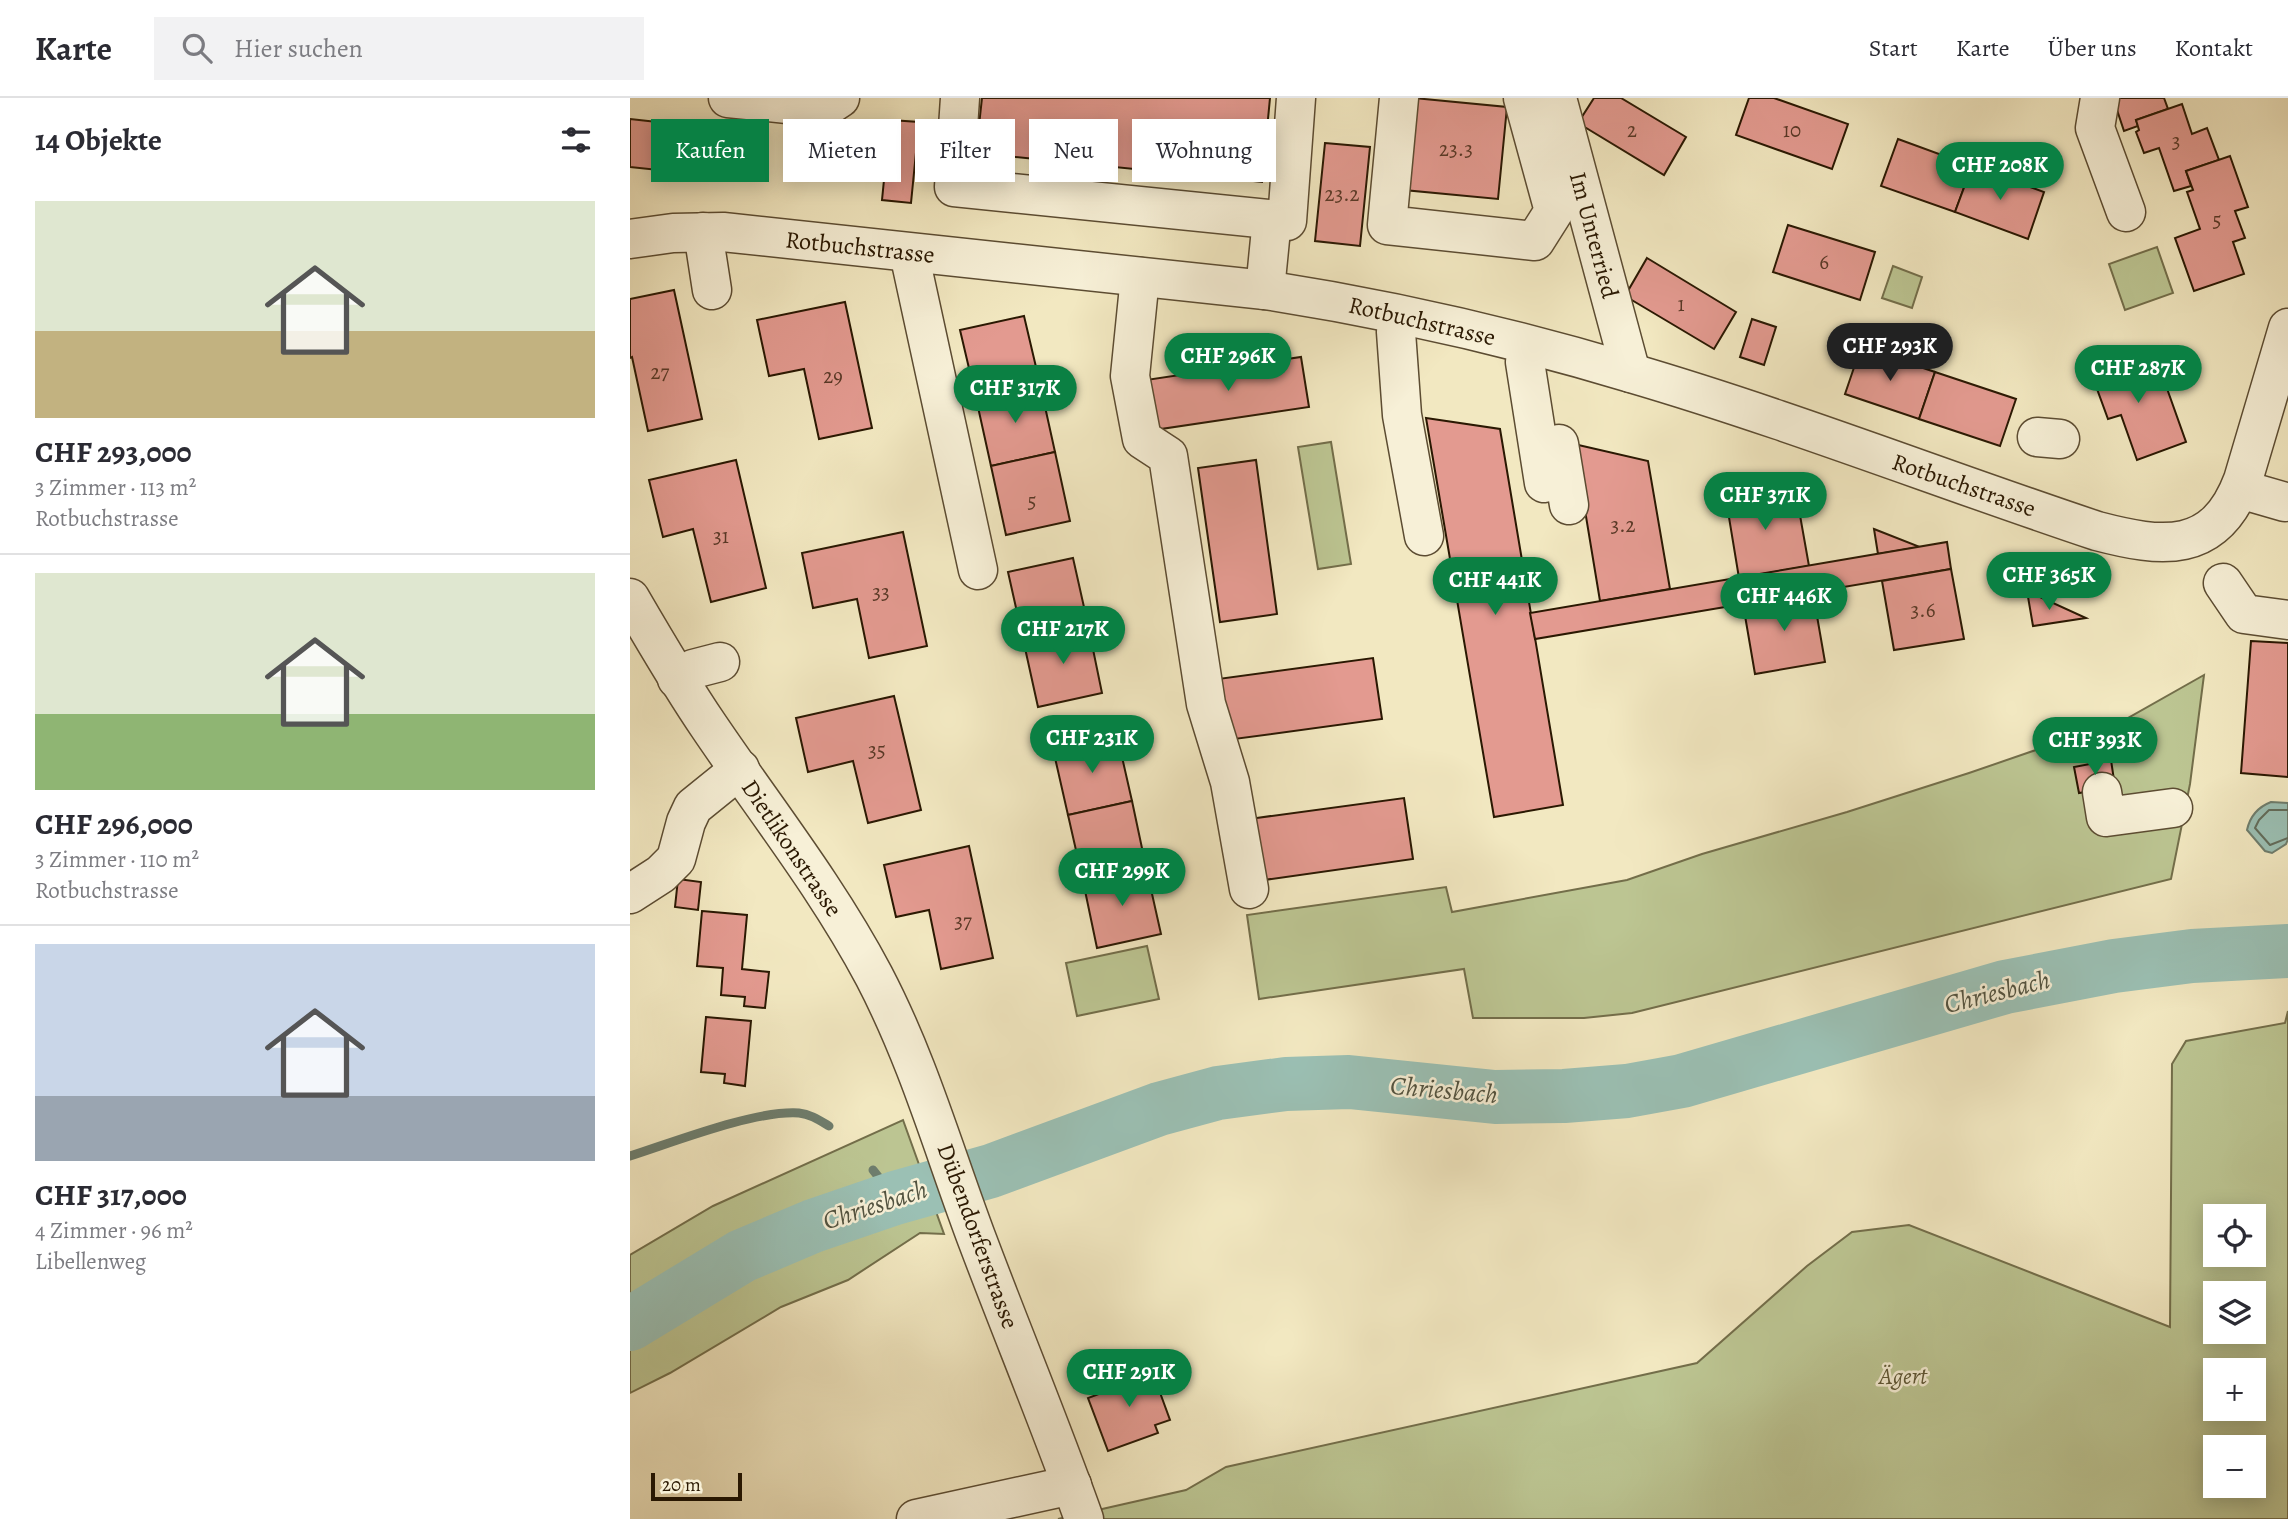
<!DOCTYPE html>
<html lang="de">
<head>
<meta charset="utf-8">
<style>
	body { margin:0; font-family:Alegreya,serif; background:#f2f2f3; color:#2b2b33; height:100vh; display:flex; flex-direction:column; font-size:26px; white-space:nowrap }
	* { box-sizing:border-box; margin:0 }
	p { font-size:23px; color:#7c7c81 }
	.icon { flex:none; width:38px; height:38px; fill:none; stroke:currentColor; stroke-width:2; stroke-linecap:round; stroke-linejoin:round }
	.map { position:relative; flex:1; overflow:hidden }
	.sheet { display:flex; flex-direction:column; background:#fff; width:630px }
	.sheet>* { flex:none }
	.top-card { position:absolute; left:21px; top:21px; width:665px; height:63px; display:flex; gap:14px }
	.buttons { position:absolute; left:1573px; top:1106px; display:grid; gap:14px }
	.buttons a { display:grid; place-items:center; width:63px; height:63px; border-radius:0px; background:#fff; box-shadow:0 4px 18px #0003; font-size:35px }
	.scale { position:absolute; left:21px; bottom:18px; width:91px; box-sizing:border-box; padding-left:7px; border:4px solid #2a1802; border-top:0; font-size:19px; line-height:24px; white-space:nowrap; color:#2a1802; -webkit-text-stroke:5px #f7f0d7; paint-order:stroke }
	.price { position:absolute; translate:-50% -60px; padding:0 16px; border-radius:24px; background:#0b8043; color:#fff; font-size:23px; line-height:46px; filter:drop-shadow(0 2px 4px #0008) }
	.price::after { content:''; position:absolute; left:50%; top:42px; width:21px; height:16px; margin-left:-10px; background:inherit; clip-path:polygon(0 0,100% 0,50% 100%) }
	.price.selected { background:#222; color:#fff }
	ul { padding:0; list-style:none }
	li { display:grid; align-content:center; gap:14px; height:371px; padding:0 35px }
	li+li { border-top:2px solid #e1e1e2 }
	li span { display:grid; place-items:center; height:217px; border-radius:0px; color:#555 }
	li>.icon { margin-inline-start:auto }
	span .icon { width:126px; height:126px; fill:#fffc; stroke-width:1 }
	li b { font-size:30px }
	h2 { display:flex; justify-content:space-between; align-items:center; height:84px; padding:0 35px; font-size:30px }
	.tag { padding:0 24px; border-radius:0px; background:#fff; box-shadow:0 4px 18px #0003; font-size:24px; line-height:63px }
	.tag.selected { background:#0b8043; color:#fff }
	header { display:flex; align-items:center; gap:42px; box-sizing:border-box; height:98px; padding:0 35px; background:#fff; border-bottom:2px solid #e1e1e2 }
	header strong { font-size:33px }
	nav { display:flex; gap:38px; margin-inline-start:auto; font-size:24px }
	.search { width:490px; height:63px; background:#f2f2f3; display:flex; align-items:center; gap:18px; box-sizing:border-box; padding:0 24px; border-radius:0px; color:#7c7c81; font-size:26px }
	main { display:flex; flex:1; min-height:0 }
	.map>svg:first-child { display:block }
	.green { fill:#bcc592; stroke:#736e4a; stroke-width:2; fill-rule:evenodd }
	.water { fill:#9bc0b4; stroke:#6e7d6d; stroke-width:2 }
	.lines { fill:none; stroke-linecap:round; stroke-linejoin:round }
	.shore { stroke:#626c5b; stroke-width:2 }
	.stream { stroke:#6e7d6d; stroke-width:9 }
	.river { stroke:#9bc0b4; stroke-width:54 }
	.building { fill:#e39a90; stroke:#2a1802; stroke-width:2 }
	.minor-casing { stroke:#5c4c32; stroke-width:41 }
	.minor { stroke:#f7f0d7; stroke-width:38 }
	.labels { text-anchor:middle; dominant-baseline:central; stroke-width:5; stroke-linejoin:round; paint-order:stroke }
	.number-label { font-size:21px; fill:#583826 }
	.street-label { font-size:24px; fill:#2a1802; stroke:#f7f0d7 }
	.park-label { font-size:24px; font-style:italic; fill:#5d5534; stroke:#f7f0d7 }
	.water-label { font-size:26px; font-style:italic; fill:#525340; stroke:#f7f0d7 }
</style>
</head>
<body>
<header>
<strong>Karte</strong>
<div class="search"><svg class="icon" aria-label="search" viewBox="0 0 24 24"><circle cx="10" cy="10" r="6"/><path d="M15 15l6 6"/></svg>Hier suchen</div>
<nav><a>Start</a><a>Karte</a><a>Über uns</a><a>Kontakt</a></nav>
</header>
<main>
<section class="sheet">
<h2>14 Objekte<svg class="icon" aria-label="filters" viewBox="0 0 24 24"><path d="M4 7h16M4 17h16"/><circle cx="9" cy="7" r="2"/><circle cx="15" cy="17" r="2"/></svg></h2>
<ul>
<li><span style="background:linear-gradient(#dfe7d0 60%,#c2b280 0)"><svg class="icon" aria-label="home" viewBox="0 0 24 24"><path d="M3 11l9-7 9 7M6 9v11h12V9"/></svg></span><div><b>CHF 293,000</b><p>3 Zimmer · 113 m²</p><p>Rotbuchstrasse</p></div></li>
<li><span style="background:linear-gradient(#dfe7d0 65%,#8fb573 0)"><svg class="icon" aria-label="home" viewBox="0 0 24 24"><path d="M3 11l9-7 9 7M6 9v11h12V9"/></svg></span><div><b>CHF 296,000</b><p>3 Zimmer · 110 m²</p><p>Rotbuchstrasse</p></div></li>
<li><span style="background:linear-gradient(#c9d6e8 70%,#9aa5b1 0)"><svg class="icon" aria-label="home" viewBox="0 0 24 24"><path d="M3 11l9-7 9 7M6 9v11h12V9"/></svg></span><div><b>CHF 317,000</b><p>4 Zimmer · 96 m²</p><p>Libellenweg</p></div></li>
</ul>
</section>
<div class="map">
<svg width="1658" height="1421" viewBox="0 0 1658 1421">
	<rect width="100%" height="100%" fill="#f2e8c1"/>
	<filter id="stains"><feTurbulence type="fractalNoise" baseFrequency=".00286" numOctaves="4"/><feColorMatrix values="0 0 0 0 .2 0 0 0 0 .09 0 0 0 0 .02 0 0 0 .5 -.17"/></filter>
	<radialGradient id="worn" r=".72"><stop offset=".6" stop-color="#630" stop-opacity="0"/><stop offset="1" stop-color="#630" stop-opacity=".3"/></radialGradient>
	<!-- green -->
	<g class="green">
		<path d="M1527,149L1543,195L1495,212L1479,166Z"/>
		<path d="M1263,168L1292,179L1282,210L1252,200Z"/>
		<path d="M701,344L721,466L688,471L668,349Z"/>
		<path d="M1574,577L1560,686L1541,781L1002,915L954,920H843L834,871L629,901L617,817L816,789L822,814L997,782L1072,756L1217,714L1339,675L1496,621Z"/>
		<path d="M517,848L529,901L447,918L436,865Z"/>
		<path d="M1658,913V1421H428L556,1392L596,1369L1067,1265L1177,1168L1222,1134L1279,1127L1540,1229L1542,966L1556,943L1655,925ZM1586,1118H1624V1157H1586ZM1586,1195H1624V1234H1586ZM1586,1272H1624V1311H1586ZM1586,1349H1624V1388H1586Z"/>
		<path d="M273,1022L314,1136L290,1135L218,1182L151,1209L40,1275L0,1295V1157L83,1108Z"/>
	</g>
	<!-- water -->
	<path class="water" d="M1641,704L1658,705V741L1656,746L1642,755L1635,753L1617,732C1620,718 1628,709 1641,704Z"/>
	<g class="lines">
		<!-- shore -->
		<path class="shore" d="M1658,712H1639L1629,722L1625,730L1640,747L1658,740"/>
		<!-- stream -->
		<g class="stream">
			<path d="M0,1058C44,1044 125,1012 169,1015C180,1016 189,1022 199,1028"/>
			<path d="M243,1072L265,1100"/>
		</g>
		<!-- river -->
		<path class="river" d="M0,1226L112,1158L183,1128L265,1100L361,1073L529,1011L588,995L656,986L719,984L865,999L934,998L997,993L1052,983L1375,889L1484,868L1562,858L1658,853"/>
	</g>
	<!-- building -->
	<g class="building">
		<path d="M352,0H640L632,84L346,55Z"/>
		<path d="M784,0L877,9L868,101L774,92Z"/>
		<path d="M964,0H991L1056,39L1034,77L948,25Z"/>
		<path d="M1119,0H1144L1218,26L1202,71L1106,37Z"/>
		<path d="M1483,0H1534L1538,11L1506,22L1508,28L1494,33Z"/>
		<path d="M1552,6L1562,36L1577,30L1589,62L1556,73L1561,88L1544,93L1529,50L1514,55L1506,34L1509,32L1506,22Z"/>
		<path d="M0,21L90,31L85,78L0,69Z"/>
		<path d="M260,22L289,24L281,105L252,102Z"/>
		<path d="M1268,41L1342,68L1325,114L1251,88Z"/>
		<path d="M695,45L740,49L730,148L685,143Z"/>
		<path d="M1600,58L1618,109L1605,113L1615,140L1603,144L1614,176L1564,193L1545,140L1570,131L1557,94L1563,92L1556,73Z"/>
		<path d="M1342,68L1414,94L1398,141L1325,114Z"/>
		<path d="M1158,127L1245,154L1230,202L1143,174Z"/>
		<path d="M1017,160L1106,214L1084,251L995,198Z"/>
		<path d="M44,192L72,321L18,333L2,259L0,260V201Z"/>
		<path d="M215,204L242,330L189,341L174,271L139,278L127,222Z"/>
		<path d="M394,218L410,286L346,300L330,232Z"/>
		<path d="M1122,221L1146,229L1134,267L1110,259Z"/>
		<path d="M1231,249L1305,274L1289,321L1215,296Z"/>
		<path d="M1506,252L1520,290L1535,285L1556,344L1507,362L1491,317L1478,321L1459,269Z"/>
		<path d="M671,259L679,309L524,332L516,282Z"/>
		<path d="M1305,274L1386,301L1370,348L1289,321Z"/>
		<path d="M410,286L425,354L361,368L346,300Z"/>
		<path d="M796,320L870,331L933,707L864,719Z"/>
		<path d="M944,346L1018,363L1040,491L970,503Z"/>
		<path d="M425,354L440,423L376,437L361,368Z"/>
		<path d="M106,362L136,490L81,504L63,431L33,439L19,382Z"/>
		<path d="M626,362L647,516L590,524L568,370Z"/>
		<path d="M1093,383L1168,406L1179,468L1109,480Z"/>
		<path d="M1244,431L1290,449L1248,456Z"/>
		<path d="M273,434L297,548L239,560L227,501L183,510L172,455Z"/>
		<path d="M1317,444L1321,471L905,541L900,515Z"/>
		<path d="M443,460L458,527L393,541L378,474Z"/>
		<path d="M1321,471L1334,541L1264,552L1252,483Z"/>
		<path d="M1397,493L1456,520L1403,528Z"/>
		<path d="M1183,495L1195,564L1125,576L1113,506Z"/>
		<path d="M458,527L472,595L408,609L393,541Z"/>
		<path d="M1621,543L1658,545V679L1611,675Z"/>
		<path d="M743,560L752,621L597,642L588,581Z"/>
		<path d="M264,598L291,712L238,725L223,663L178,674L166,620Z"/>
		<path d="M487,637L502,703L438,717L423,651Z"/>
		<path d="M1481,662L1485,689L1449,695L1444,669Z"/>
		<path d="M774,700L783,761L627,783L619,721Z"/>
		<path d="M502,703L516,769L453,783L438,717Z"/>
		<path d="M339,748L363,860L311,871L299,812L266,819L254,767Z"/>
		<path d="M516,769L531,836L467,850L453,783Z"/>
		<path d="M48,781L71,784L68,812L45,809Z"/>
		<path d="M72,813L117,817L112,871L139,874L135,910L114,908L115,899L91,897L93,870L67,868Z"/>
		<path d="M76,919L121,923L115,988L94,985L95,976L71,974Z"/>
		<path d="M521,1270L540,1322L525,1327L528,1335L478,1353L458,1300L469,1296L466,1289Z"/>
	</g>
	<g class="lines">
		<!-- minor casing -->
		<g class="minor-casing">
			<g id="minor">
				<path d="M98,0L195,10L210,0"/>
				<path d="M330,0L324,89L657,123L666,0"/>
				<path d="M769,0L757,127L905,143L924,113L893,0"/>
				<path d="M927,0L1001,275"/>
				<path d="M1470,0L1465,30L1496,114"/>
				<path d="M73,134L82,192"/>
				<path d="M0,141L43,135L93,134L635,192C758,211 881,239 1001,275C1158,321 1311,381 1467,433C1532,450 1585,457 1613,382L1658,230"/>
				<path d="M279,155L348,472"/>
				<path d="M510,179L500,278L512,341L538,358L576,606L600,684L619,791"/>
				<path d="M635,192L642,121"/>
				<path d="M768,217L766,234L772,317L794,438"/>
				<path d="M898,248L895,264L914,385"/>
				<path d="M1407,339L1430,341"/>
				<path d="M929,346L939,407"/>
				<path d="M1610,391L1655,404"/>
				<path d="M1593,485L1614,516L1658,522"/>
				<path d="M0,500C25,543 50,586 78,627C134,710 197,789 244,878C289,964 314,1054 348,1144C383,1237 421,1328 454,1421"/>
				<path d="M47,581L63,571L90,564"/>
				<path d="M1472,694L1476,719L1543,710"/>
				<path d="M0,796L31,776L46,761L56,724L63,709L110,671"/>
				<path d="M286,1421L442,1387"/>
			</g>
		</g>
		<!-- minor -->
		<use href="#minor" class="minor"/>
	</g>
	<g class="labels">
		<!-- number labels -->
		<g class="number-label">
			<text x="1002" y="32">2</text>
			<text x="1162" y="32">10</text>
			<text x="1546" y="43">3</text>
			<text x="826" y="51">23.3</text>
			<text x="712" y="96">23.2</text>
			<text x="1587" y="122">5</text>
			<text x="1194" y="164">6</text>
			<text x="1051" y="206">1</text>
			<text x="30" y="274">27</text>
			<text x="203" y="278">29</text>
			<text x="402" y="403">5</text>
			<text x="993" y="427">3.2</text>
			<text x="91" y="438">31</text>
			<text x="251" y="494">33</text>
			<text x="1293" y="512">3.6</text>
			<text x="247" y="652">35</text>
			<text x="333" y="823">37</text>
		</g>
		<!-- street labels -->
		<g class="street-label">
			<text transform="translate(964 137) rotate(75)">Im Unterried</text>
			<text transform="translate(230 149) rotate(6)">Rotbuchstrasse</text>
			<text transform="translate(792 223) rotate(13)">Rotbuchstrasse</text>
			<text transform="translate(1334 387) rotate(19)">Rotbuchstrasse</text>
			<text transform="translate(162 750) rotate(56)">Dietlikonstrasse</text>
			<text transform="translate(348 1138) rotate(70)">Dübendorferstrasse</text>
		</g>
		<!-- park labels -->
		<g class="park-label">
			<text x="1273" y="1278">Ägert</text>
		</g>
		<!-- water labels -->
		<g class="water-label">
			<text transform="translate(1367 894) rotate(-14)">Chriesbach</text>
			<text transform="translate(814 992) rotate(5)">Chriesbach</text>
			<text transform="translate(245 1107) rotate(-18)">Chriesbach</text>
		</g>
	</g>
	<rect width="100%" height="100%" filter="url(#stains)"/>
	<rect width="100%" height="100%" fill="url(#worn)"/>
</svg>
<div class="buttons">
<a><svg class="icon" aria-label="locate" viewBox="0 0 24 24"><circle cx="12" cy="12" r="6"/><path d="M12 2v4M12 18v4M2 12h4M18 12h4"/></svg></a>
<a><svg class="icon" aria-label="layers" viewBox="0 0 24 24"><path d="M12 4l9 5-9 5-9-5zM3 14l9 5 9-5"/></svg></a>
<a>+</a>
<a>−</a>
</div>
<div class="scale">20 m</div>
<b class="price" style="left:1370px;top:104px">CHF 208K</b>
<b class="price selected" style="left:1260px;top:285px">CHF 293K</b>
<b class="price" style="left:598px;top:295px">CHF 296K</b>
<b class="price" style="left:1508px;top:307px">CHF 287K</b>
<b class="price" style="left:385px;top:327px">CHF 317K</b>
<b class="price" style="left:1135px;top:434px">CHF 371K</b>
<b class="price" style="left:1419px;top:514px">CHF 365K</b>
<b class="price" style="left:865px;top:519px">CHF 441K</b>
<b class="price" style="left:1154px;top:535px">CHF 446K</b>
<b class="price" style="left:433px;top:568px">CHF 217K</b>
<b class="price" style="left:462px;top:677px">CHF 231K</b>
<b class="price" style="left:1465px;top:679px">CHF 393K</b>
<b class="price" style="left:492px;top:810px">CHF 299K</b>
<b class="price" style="left:499px;top:1311px">CHF 291K</b>
<div class="top-card">
<a class="tag selected">Kaufen</a>
<a class="tag">Mieten</a>
<a class="tag">Filter</a>
<a class="tag">Neu</a>
<a class="tag">Wohnung</a>
</div>
</div>
</main>
</body>
</html>
